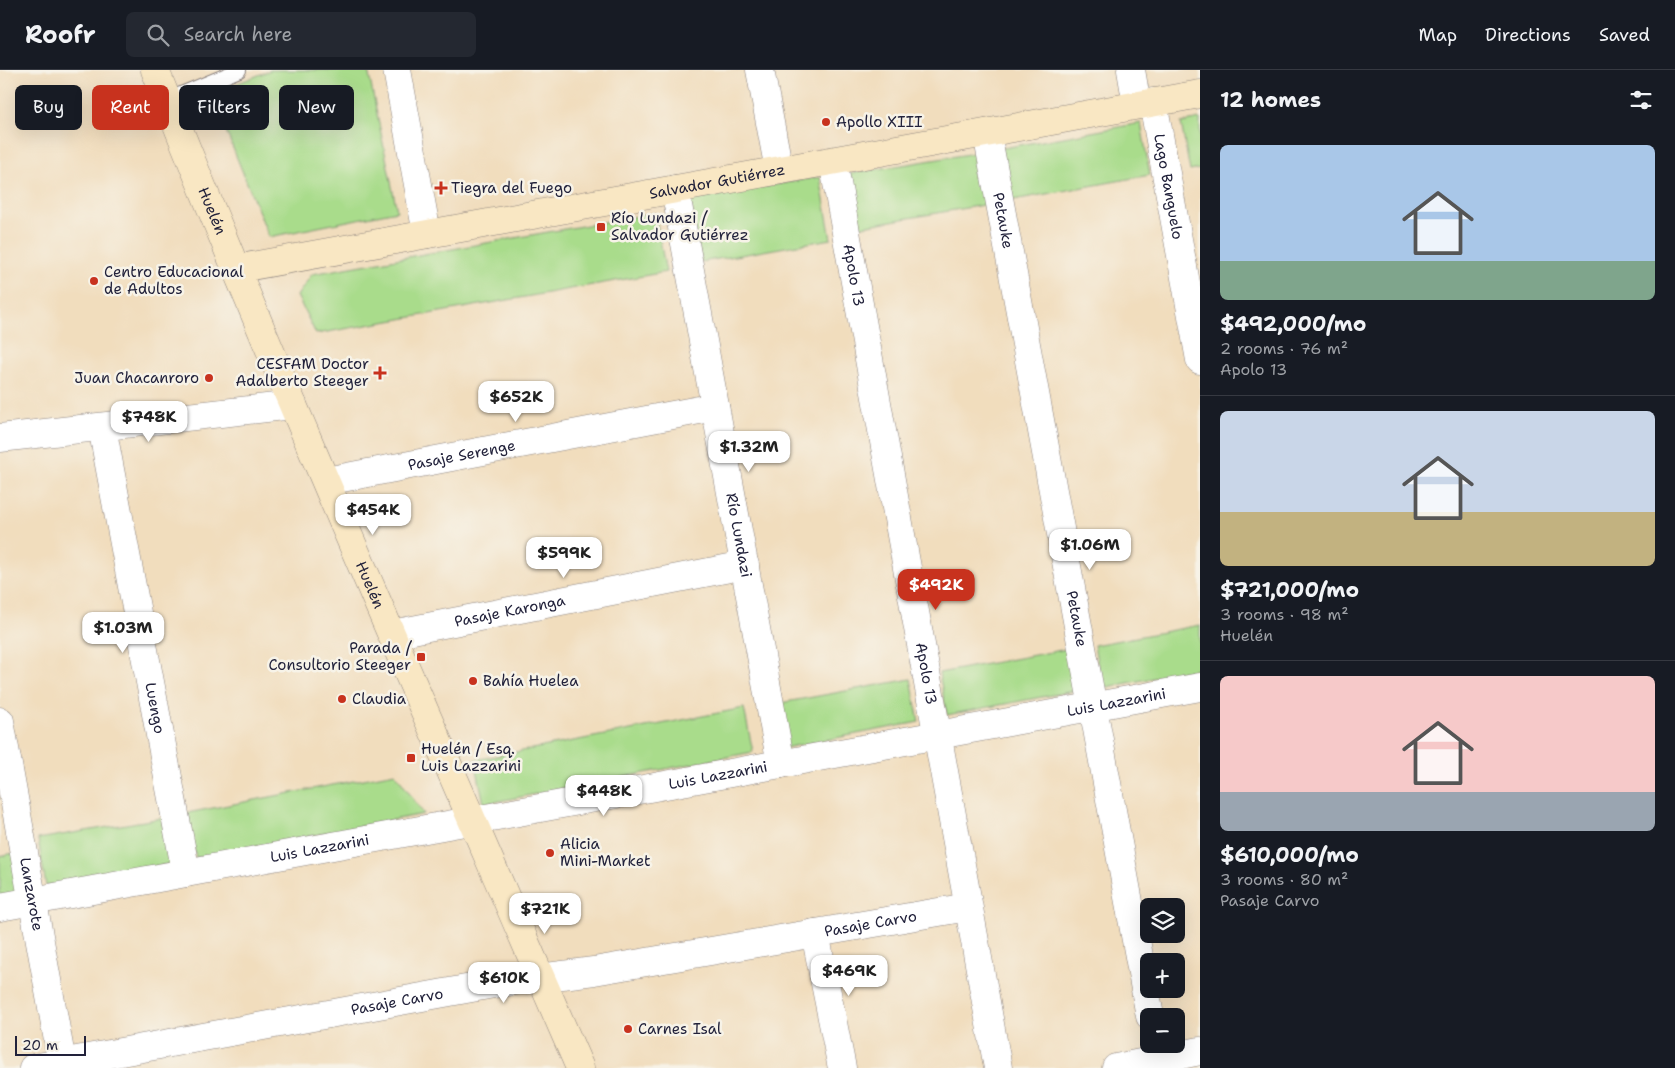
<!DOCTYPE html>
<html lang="en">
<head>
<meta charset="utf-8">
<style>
	body { margin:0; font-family:"Shantell Sans",sans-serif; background:#242831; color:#f1f3f6; height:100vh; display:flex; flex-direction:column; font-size:19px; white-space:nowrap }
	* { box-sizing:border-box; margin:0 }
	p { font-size:16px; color:#9ea1a6 }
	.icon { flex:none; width:28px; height:28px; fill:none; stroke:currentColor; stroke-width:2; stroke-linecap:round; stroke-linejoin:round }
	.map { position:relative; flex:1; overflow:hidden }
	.panel { display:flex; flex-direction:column; background:#171b24; width:475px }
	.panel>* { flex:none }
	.top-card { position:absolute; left:15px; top:15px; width:475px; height:45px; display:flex; gap:10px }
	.buttons { position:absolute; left:1140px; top:828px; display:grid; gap:10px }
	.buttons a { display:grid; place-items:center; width:45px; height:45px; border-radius:8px; background:#171b24; box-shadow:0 5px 20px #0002; font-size:25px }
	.scale { position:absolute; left:15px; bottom:12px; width:71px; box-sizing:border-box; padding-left:5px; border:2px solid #22223b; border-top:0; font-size:14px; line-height:18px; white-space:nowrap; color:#22223b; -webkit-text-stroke:4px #f7f3e8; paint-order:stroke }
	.price { position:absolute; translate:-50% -42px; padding:0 11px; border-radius:10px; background:#fff; color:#222; font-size:16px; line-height:32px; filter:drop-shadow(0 1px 2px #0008) }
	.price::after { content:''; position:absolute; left:50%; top:30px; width:15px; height:11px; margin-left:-8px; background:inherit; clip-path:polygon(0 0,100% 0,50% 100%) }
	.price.on { background:#c8321e; color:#fff }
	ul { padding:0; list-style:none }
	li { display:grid; align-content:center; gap:10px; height:265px; padding:0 20px }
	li+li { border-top:1px solid #363941 }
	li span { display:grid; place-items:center; height:155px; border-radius:8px; color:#555 }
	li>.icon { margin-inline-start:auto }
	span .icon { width:90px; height:90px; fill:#fffc; stroke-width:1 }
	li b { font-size:21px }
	h2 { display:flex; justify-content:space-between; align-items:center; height:60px; padding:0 20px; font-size:21px }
	.chip { padding:0 18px; border-radius:8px; background:#171b24; box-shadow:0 5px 20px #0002; font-size:18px; line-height:45px }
	.chip.on { background:#c8321e; color:#fff }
	header { display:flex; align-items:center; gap:30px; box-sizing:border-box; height:70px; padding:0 25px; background:#171b24; border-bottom:1px solid #363941 }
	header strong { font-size:24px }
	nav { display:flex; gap:28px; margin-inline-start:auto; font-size:18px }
	.search { width:350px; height:45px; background:#242831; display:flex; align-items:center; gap:12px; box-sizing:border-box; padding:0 18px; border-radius:8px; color:#9ea1a6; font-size:19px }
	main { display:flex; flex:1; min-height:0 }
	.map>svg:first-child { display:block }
	.green { fill:#a9dc8b; stroke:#667f63 }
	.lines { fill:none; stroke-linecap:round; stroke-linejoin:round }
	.service-casing { stroke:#8a807c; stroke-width:16 }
	.minor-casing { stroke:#8a807c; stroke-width:29 }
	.secondary-casing { stroke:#8a807c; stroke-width:29 }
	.service { stroke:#fff; stroke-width:14 }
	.minor { stroke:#fff; stroke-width:28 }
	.secondary { stroke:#f9e7c3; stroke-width:28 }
	.poi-dot { fill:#c8321e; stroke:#f7f3e8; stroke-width:2 }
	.labels { text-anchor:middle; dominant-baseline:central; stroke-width:5; stroke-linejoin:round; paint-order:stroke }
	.poi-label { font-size:15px; fill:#22223b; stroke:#f7f3e8; text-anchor:start }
	.street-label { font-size:15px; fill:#22223b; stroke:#f7f3e8 }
</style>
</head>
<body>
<header>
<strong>Roofr</strong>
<div class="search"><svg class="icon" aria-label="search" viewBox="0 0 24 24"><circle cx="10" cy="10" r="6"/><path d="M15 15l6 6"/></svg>Search here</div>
<nav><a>Map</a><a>Directions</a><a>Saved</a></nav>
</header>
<main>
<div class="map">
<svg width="1200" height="998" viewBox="0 0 1200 998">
	<rect width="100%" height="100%" fill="#f7f3e8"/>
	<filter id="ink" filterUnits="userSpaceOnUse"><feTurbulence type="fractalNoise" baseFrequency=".02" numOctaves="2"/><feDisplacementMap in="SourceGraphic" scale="10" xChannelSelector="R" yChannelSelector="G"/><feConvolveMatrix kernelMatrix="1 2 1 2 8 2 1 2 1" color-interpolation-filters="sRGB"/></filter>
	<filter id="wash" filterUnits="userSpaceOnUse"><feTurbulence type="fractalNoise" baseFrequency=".0096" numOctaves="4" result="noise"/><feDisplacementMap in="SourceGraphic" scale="20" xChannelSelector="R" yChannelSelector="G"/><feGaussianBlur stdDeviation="1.12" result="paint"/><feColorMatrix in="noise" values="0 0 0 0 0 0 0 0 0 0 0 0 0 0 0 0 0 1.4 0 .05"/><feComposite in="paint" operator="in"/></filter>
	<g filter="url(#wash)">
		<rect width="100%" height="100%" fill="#f1ddbd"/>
		<!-- green -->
		<g class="green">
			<path d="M271,0H368L397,141L269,167L211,24Z"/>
			<path d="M1200,49V99L1190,101L1181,53Z"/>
			<path d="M1141,53L1150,105L1008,131L998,79Z"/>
			<path d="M981,82L989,134L857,157L848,104Z"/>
			<path d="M820,107L831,169L701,192L690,130Z"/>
			<path d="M655,143L666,202L316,264L297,226L312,204Z"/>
			<path d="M1200,555V599L1102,618L1094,575Z"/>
			<path d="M1072,578L1079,620L947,645L939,603Z"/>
			<path d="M911,609L919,652L784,678L775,634Z"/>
			<path d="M744,638L753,682L484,734L475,690Z"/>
			<path d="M395,703L424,744L196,788L187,743Z"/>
			<path d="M162,748L170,794L46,816L38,769Z"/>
			<path d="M14,783L21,823L0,827V786Z"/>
		</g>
	</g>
	<g filter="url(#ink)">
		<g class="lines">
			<!-- service casing -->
			<g class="service-casing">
				<path id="service" d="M167,30L239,0"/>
			</g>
			<!-- minor casing -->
			<g class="minor-casing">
				<g id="minor">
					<path d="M397,0L427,164"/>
					<path d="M760,0L779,100"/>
					<path d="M1131,0L1137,35"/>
					<path id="s1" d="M1153,32L1200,290"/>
					<path id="s2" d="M987,63L1150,946"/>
					<path id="s3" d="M833,91L998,998"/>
					<path id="s4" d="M675,119L781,694"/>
					<path id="s5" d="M102,357L186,803"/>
					<path d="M0,368L293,335"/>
					<path id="s6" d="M326,411L715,337"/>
					<path id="s7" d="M392,564L745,495"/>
					<path id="s8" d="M0,651L63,998"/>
					<path id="s9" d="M0,837L1200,617"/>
					<path d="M815,863L842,998"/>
					<path id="s10" d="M33,998L499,913L594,901L968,837"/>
					<path d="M1116,998L1200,981"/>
				</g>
			</g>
			<!-- secondary casing -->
			<g class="secondary-casing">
				<g id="secondary">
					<path id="s11" d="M155,0C289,336 436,666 580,998"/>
					<path id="s12" d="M235,199L1200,24"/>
				</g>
			</g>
			<!-- service -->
			<use href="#service" class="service"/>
			<!-- minor -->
			<use href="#minor" class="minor"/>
			<!-- secondary -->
			<use href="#secondary" class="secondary"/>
		</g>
	</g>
	<!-- markers -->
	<g class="poi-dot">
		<circle cx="826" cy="52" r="5"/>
		<path d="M438.5 110.5h5v5h5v5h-5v5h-5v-5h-5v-5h5z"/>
		<rect x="596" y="152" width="10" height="10" rx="2.5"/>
		<circle cx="94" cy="211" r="5"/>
		<path d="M377.5 295.5h5v5h5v5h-5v5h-5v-5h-5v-5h5z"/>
		<circle cx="209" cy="308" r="5"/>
		<rect x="416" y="582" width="10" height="10" rx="2.5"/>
		<circle cx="473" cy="611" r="5"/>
		<circle cx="342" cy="629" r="5"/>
		<rect x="406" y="683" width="10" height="10" rx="2.5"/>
		<circle cx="550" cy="783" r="5"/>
		<circle cx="628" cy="959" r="5"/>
	</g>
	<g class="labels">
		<!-- poi labels -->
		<g class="poi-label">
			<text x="836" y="52">Apollo XIII</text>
			<text x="451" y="118">Tiegra del Fuego</text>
			<text x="611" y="148">Río Lundazi /<tspan x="611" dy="17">Salvador Gutiérrez</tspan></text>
			<text x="104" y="202">Centro Educacional<tspan x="104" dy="17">de Adultos</tspan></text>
			<text x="369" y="294" text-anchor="end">CESFAM Doctor<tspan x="369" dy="17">Adalberto Steeger</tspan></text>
			<text x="199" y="308" text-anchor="end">Juan Chacanroro</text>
			<text x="411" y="578" text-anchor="end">Parada /<tspan x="411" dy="17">Consultorio Steeger</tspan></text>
			<text x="483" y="611">Bahía Huelea</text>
			<text x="352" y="629">Claudia</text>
			<text x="421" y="679">Huelén / Esq.<tspan x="421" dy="17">Luis Lazzarini</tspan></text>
			<text x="560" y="774">Alicia<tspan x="560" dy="17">Mini-Market</tspan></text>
			<text x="638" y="959">Carnes Isal</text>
		</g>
		<!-- street labels -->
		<g class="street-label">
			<text stroke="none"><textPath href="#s12" startOffset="490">Salvador Gutiérrez</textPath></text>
			<text stroke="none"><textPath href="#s1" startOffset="86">Lago Banguelo</textPath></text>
			<text stroke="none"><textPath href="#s11" startOffset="152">Huelén</textPath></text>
			<text stroke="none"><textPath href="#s2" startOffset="89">Petauke</textPath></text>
			<text stroke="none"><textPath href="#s3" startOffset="116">Apolo 13</textPath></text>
			<text stroke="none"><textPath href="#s6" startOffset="138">Pasaje Serenge</textPath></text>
			<text stroke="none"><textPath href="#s4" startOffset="352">Río Lundazi</textPath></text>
			<text stroke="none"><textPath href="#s11" startOffset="558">Huelén</textPath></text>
			<text stroke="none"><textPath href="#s7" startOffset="120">Pasaje Karonga</textPath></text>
			<text stroke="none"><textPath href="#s2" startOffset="494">Petauke</textPath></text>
			<text stroke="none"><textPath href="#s3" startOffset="521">Apolo 13</textPath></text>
			<text stroke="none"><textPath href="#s9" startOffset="1135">Luis Lazzarini</textPath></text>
			<text stroke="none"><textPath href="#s5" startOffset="286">Luengo</textPath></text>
			<text stroke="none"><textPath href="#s9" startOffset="730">Luis Lazzarini</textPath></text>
			<text stroke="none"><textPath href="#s9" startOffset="325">Luis Lazzarini</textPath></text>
			<text stroke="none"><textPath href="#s8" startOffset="176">Lanzarote</textPath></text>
			<text stroke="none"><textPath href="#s10" startOffset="850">Pasaje Carvo</textPath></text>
			<text stroke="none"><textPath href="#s10" startOffset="370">Pasaje Carvo</textPath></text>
		</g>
	</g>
</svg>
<div class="buttons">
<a><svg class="icon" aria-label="layers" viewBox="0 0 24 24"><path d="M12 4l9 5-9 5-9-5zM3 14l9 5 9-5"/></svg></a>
<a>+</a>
<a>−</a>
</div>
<div class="scale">20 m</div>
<b class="price" style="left:516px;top:353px">$652K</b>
<b class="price" style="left:149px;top:373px">$748K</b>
<b class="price" style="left:749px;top:403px">$1.32M</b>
<b class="price" style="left:373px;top:466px">$454K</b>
<b class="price" style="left:1090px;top:501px">$1.06M</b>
<b class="price" style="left:564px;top:509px">$599K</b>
<b class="price on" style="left:936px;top:541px">$492K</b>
<b class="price" style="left:123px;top:584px">$1.03M</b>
<b class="price" style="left:604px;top:747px">$448K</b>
<b class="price" style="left:545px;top:865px">$721K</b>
<b class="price" style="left:849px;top:927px">$469K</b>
<b class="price" style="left:504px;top:934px">$610K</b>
<div class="top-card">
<a class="chip">Buy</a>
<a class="chip on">Rent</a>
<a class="chip">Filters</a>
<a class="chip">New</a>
</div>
</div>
<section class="panel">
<h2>12 homes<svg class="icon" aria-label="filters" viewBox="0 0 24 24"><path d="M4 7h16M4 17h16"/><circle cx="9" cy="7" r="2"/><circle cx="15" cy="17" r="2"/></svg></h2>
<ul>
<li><span style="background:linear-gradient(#a9c7e8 75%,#7fa58c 0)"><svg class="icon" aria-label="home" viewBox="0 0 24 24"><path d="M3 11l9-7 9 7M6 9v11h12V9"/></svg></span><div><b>$492,000/mo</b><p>2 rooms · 76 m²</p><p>Apolo 13</p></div></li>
<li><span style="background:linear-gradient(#c9d6e8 65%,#c2b280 0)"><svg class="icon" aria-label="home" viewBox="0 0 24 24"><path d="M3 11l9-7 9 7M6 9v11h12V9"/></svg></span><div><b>$721,000/mo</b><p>3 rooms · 98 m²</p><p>Huelén</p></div></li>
<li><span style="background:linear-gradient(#f6c9c9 75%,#9aa5b1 0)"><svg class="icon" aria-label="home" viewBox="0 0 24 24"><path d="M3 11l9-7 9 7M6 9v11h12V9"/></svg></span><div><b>$610,000/mo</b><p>3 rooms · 80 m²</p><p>Pasaje Carvo</p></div></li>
</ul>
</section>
</main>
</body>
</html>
